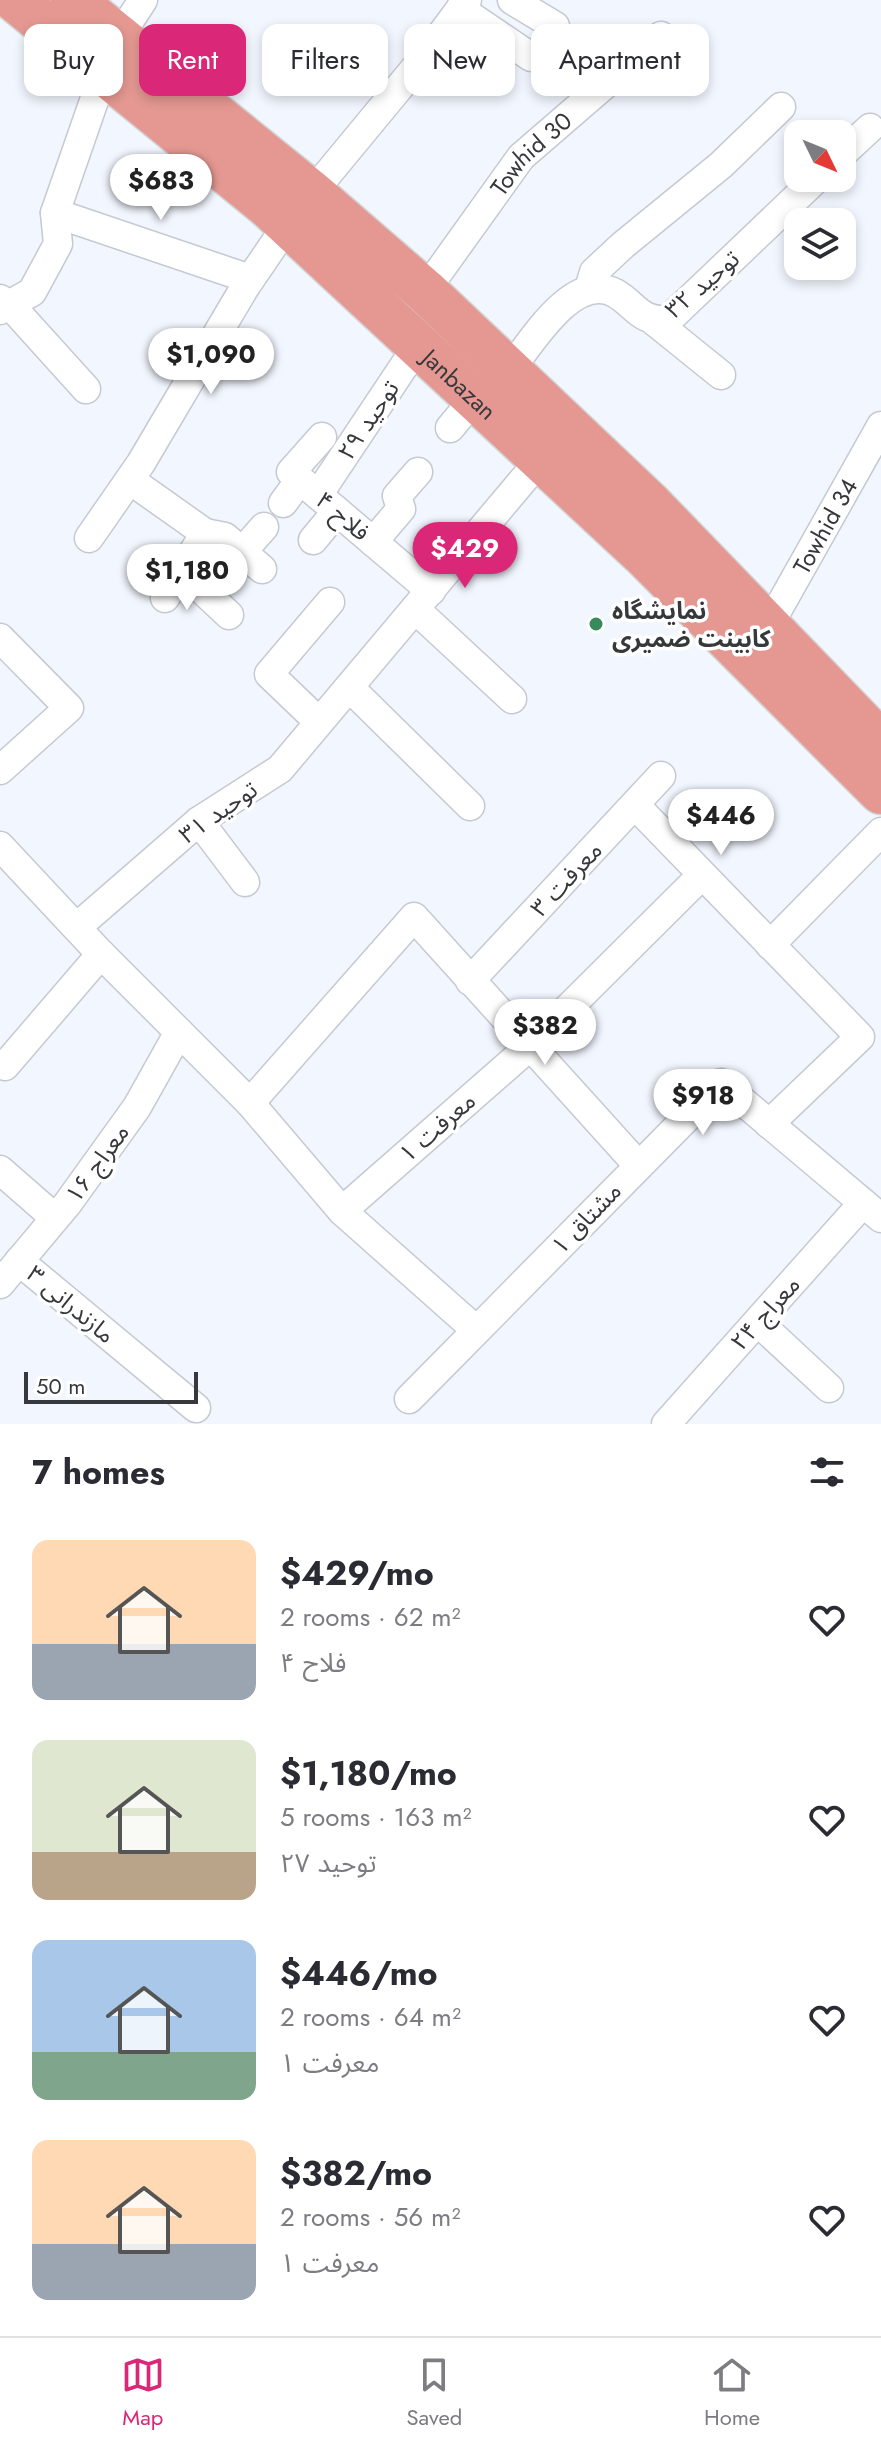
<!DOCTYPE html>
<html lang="en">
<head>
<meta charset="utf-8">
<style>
	body { margin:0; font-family:Jost,"Noto Sans Arabic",sans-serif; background:#f2f2f3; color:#2b2b33; height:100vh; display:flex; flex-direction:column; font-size:30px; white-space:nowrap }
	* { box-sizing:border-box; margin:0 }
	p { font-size:26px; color:#7c7c81 }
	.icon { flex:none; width:44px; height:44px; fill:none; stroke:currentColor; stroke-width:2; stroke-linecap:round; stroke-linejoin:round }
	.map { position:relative; height:1424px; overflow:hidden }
	.details { display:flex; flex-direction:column; background:#fff; flex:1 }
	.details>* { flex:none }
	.guide { position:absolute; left:24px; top:24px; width:834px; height:72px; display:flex; gap:16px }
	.needle { width:52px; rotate:133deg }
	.controls { position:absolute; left:784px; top:120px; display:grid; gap:16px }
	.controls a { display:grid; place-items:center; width:72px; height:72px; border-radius:16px; background:#fff; box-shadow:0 4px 12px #0003; font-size:40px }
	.scale { position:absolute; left:24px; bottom:20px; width:174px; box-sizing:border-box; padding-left:8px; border:4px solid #37383b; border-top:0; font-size:22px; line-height:28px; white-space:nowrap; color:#37383b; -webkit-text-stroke:6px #fff; paint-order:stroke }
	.price { position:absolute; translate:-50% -68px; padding:0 18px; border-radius:28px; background:#fff; color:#222; font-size:26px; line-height:52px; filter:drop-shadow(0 2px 4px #0008) }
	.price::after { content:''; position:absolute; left:50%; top:48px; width:24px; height:18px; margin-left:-12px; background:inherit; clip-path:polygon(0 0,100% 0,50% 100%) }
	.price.active { background:#db2777; color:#fff }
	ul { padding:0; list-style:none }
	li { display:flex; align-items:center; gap:24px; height:200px; padding:0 32px }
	li span { display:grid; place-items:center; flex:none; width:224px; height:160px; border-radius:16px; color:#555 }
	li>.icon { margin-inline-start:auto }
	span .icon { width:96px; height:96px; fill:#fffc; stroke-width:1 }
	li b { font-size:34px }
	h2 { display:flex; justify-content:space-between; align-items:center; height:96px; padding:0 32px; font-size:34px }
	.chip { padding:0 28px; border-radius:16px; background:#fff; box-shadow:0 4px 12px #0003; font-size:28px; line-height:72px }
	.chip.active { background:#db2777; color:#fff }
	.tab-bar { display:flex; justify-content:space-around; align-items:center; height:112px; border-top:2px solid #e1e1e2; background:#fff; font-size:22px; color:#7c7c81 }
	.tab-bar a { display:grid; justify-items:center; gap:4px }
	.tab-bar .active { color:#db2777 }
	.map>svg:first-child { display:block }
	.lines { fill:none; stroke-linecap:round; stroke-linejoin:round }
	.street-casing { stroke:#c5c9d1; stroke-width:31 }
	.highway-casing { stroke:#d3d3d4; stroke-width:47 }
	.street { stroke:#fff; stroke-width:28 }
	.highway { stroke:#e59892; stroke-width:44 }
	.poi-dot { fill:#388a5c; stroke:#fff; stroke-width:3 }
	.labels { text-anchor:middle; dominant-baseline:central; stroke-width:7; stroke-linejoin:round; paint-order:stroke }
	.street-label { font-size:24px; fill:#37383b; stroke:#fff }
	.poi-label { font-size:24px; font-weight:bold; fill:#37383b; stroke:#fff; text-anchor:start }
</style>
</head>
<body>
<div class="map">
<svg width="881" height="1424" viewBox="0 0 881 1424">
	<rect width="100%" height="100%" fill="#f2f6fe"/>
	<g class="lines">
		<!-- street casing -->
		<g class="street-casing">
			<g id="street">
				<path d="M512,0L555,26"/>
				<path d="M460,9L531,57"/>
				<path d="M119,37L143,0"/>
				<path d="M842,154L870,128"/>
				<path d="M312,193L426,55L467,0"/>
				<path d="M55,213L250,279"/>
				<path d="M589,289L594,272L623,245L721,165L781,107"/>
				<path id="s1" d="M425,291L521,157L661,36"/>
				<path d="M0,299L10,305L86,389"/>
				<path d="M0,310L32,292L58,244L55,213L104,72"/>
				<path d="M654,321L721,375"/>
				<path d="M509,371C531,343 573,271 615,293C636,305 639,322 668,320L817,178"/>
				<path d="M450,428L475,398"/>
				<path d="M322,437L291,472L431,591"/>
				<path d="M130,480L205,533L165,598"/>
				<path d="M318,495L418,345"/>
				<path d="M283,503L300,480"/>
				<path d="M205,533L225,537L262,569"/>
				<path d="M89,538L141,463L245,287L288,224"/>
				<path d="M313,540L337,511"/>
				<path d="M373,542L401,509L397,496L418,472"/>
				<path d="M242,552L264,527"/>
				<path d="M182,571L229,615"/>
				<path d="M415,609L512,699"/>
				<path id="s2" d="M768,627L881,426"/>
				<path d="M0,638L69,708L0,770"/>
				<path d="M349,687L470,806"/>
				<path d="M319,722L269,674L330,602"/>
				<path d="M635,805L860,1037L769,1124"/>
				<path d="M199,821L245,882"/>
				<path d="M0,846L101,954L250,1103L342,1211L476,1330"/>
				<path d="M77,927L199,821L280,769L540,460"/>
				<path d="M770,945L881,832"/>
				<path d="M470,981L661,776"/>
				<path d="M5,1066L101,954"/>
				<path d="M250,1103L414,917L638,1165"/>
				<path d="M0,1170L55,1218"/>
				<path d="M342,1211L529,1047L702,875"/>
				<path d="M19,1261L196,1408"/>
				<path d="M0,1284L68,1203L137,1107L179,1032"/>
				<path d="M758,1322L829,1388"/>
				<path d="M409,1399L721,1083L881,1218"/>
				<path d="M666,1424L863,1203"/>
			</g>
		</g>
		<!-- highway casing -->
		<g class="highway-casing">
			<g id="highway">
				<path id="s3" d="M15,0L268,206L643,554L881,792"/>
				<path d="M73,0L312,193L425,291L650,504L881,743"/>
			</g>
		</g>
		<!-- street -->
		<use href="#street" class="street"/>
		<!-- highway -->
		<use href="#highway" class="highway"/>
	</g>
	<!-- markers -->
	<circle class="poi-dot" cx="596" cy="624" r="8"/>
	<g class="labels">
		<!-- street labels -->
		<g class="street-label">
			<text stroke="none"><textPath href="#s1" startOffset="174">Towhid 30</textPath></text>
			<text transform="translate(702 284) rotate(-41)">توحید ۳۲</text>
			<text stroke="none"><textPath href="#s3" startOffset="588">Janbazan</textPath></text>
			<text transform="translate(368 420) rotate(-56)">توحید ۲۹</text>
			<text transform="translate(343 516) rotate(40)">فلاح ۴</text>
			<text stroke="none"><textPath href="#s2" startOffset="116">Towhid 34</textPath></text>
			<text transform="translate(218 812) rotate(-35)">توحید ۳۱</text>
			<text transform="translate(566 879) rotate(-47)">معرفت ۳</text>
			<text transform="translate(437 1127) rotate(-41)">معرفت ۱</text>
			<text transform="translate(97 1163) rotate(-54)">معراج ۱۶</text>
			<text transform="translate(586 1218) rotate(-46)">مشتاق ۱</text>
			<text transform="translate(71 1304) rotate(40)">مازندرانی ۳</text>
			<text transform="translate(765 1313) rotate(-48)">معراج ۲۴</text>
		</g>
		<!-- poi labels -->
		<g class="poi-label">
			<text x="612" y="610">نمایشگاه<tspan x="612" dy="28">کابینت ضمیری</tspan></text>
		</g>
	</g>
</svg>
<div class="controls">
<a><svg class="needle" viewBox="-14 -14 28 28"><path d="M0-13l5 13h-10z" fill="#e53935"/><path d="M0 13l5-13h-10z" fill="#7c7c81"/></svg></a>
<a><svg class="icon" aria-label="layers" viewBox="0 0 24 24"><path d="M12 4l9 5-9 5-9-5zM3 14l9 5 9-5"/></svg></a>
</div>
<div class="scale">50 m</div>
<b class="price" style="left:161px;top:222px">$683</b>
<b class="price" style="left:211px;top:396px">$1,090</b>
<b class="price active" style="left:465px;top:590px">$429</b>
<b class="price" style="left:187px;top:612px">$1,180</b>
<b class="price" style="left:721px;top:857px">$446</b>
<b class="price" style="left:545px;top:1067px">$382</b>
<b class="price" style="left:703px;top:1137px">$918</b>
<div class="guide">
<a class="chip">Buy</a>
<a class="chip active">Rent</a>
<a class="chip">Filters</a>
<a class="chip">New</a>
<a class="chip">Apartment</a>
</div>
</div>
<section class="details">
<h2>7 homes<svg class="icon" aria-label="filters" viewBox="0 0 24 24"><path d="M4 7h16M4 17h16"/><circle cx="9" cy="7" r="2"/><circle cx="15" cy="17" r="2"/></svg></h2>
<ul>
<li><span style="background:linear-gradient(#ffd9b3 65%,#9aa5b1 0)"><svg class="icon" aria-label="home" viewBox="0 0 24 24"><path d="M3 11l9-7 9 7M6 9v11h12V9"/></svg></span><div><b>$429/mo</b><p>2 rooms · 62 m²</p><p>فلاح ۴</p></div><svg class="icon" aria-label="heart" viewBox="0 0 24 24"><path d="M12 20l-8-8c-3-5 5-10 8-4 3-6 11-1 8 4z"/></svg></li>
<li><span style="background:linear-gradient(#dfe7d0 70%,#b9a48a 0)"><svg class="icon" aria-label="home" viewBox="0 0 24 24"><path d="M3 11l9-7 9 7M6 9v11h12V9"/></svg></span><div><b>$1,180/mo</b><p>5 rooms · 163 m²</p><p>توحید ۲۷</p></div><svg class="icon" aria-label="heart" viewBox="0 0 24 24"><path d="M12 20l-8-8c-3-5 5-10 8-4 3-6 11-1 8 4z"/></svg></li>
<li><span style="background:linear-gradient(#a9c7e8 70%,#7fa58c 0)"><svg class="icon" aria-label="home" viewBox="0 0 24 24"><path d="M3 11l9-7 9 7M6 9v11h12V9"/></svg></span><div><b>$446/mo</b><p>2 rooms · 64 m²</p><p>معرفت ۱</p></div><svg class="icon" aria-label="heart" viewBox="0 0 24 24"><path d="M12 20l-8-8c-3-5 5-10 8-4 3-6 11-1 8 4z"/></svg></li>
<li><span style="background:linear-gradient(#ffd9b3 65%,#9aa5b1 0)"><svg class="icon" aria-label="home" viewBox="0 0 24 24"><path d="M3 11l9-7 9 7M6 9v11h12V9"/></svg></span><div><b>$382/mo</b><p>2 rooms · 56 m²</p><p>معرفت ۱</p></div><svg class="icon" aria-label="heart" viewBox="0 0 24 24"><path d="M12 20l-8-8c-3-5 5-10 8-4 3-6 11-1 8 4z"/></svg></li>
</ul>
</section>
<nav class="tab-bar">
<a class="active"><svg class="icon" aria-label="map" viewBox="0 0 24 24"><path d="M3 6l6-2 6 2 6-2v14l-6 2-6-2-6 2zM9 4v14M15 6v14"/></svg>Map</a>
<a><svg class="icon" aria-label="saved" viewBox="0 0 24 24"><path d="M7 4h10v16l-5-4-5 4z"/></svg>Saved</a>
<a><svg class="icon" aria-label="home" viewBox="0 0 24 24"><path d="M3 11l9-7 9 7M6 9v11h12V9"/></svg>Home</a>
</nav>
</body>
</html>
